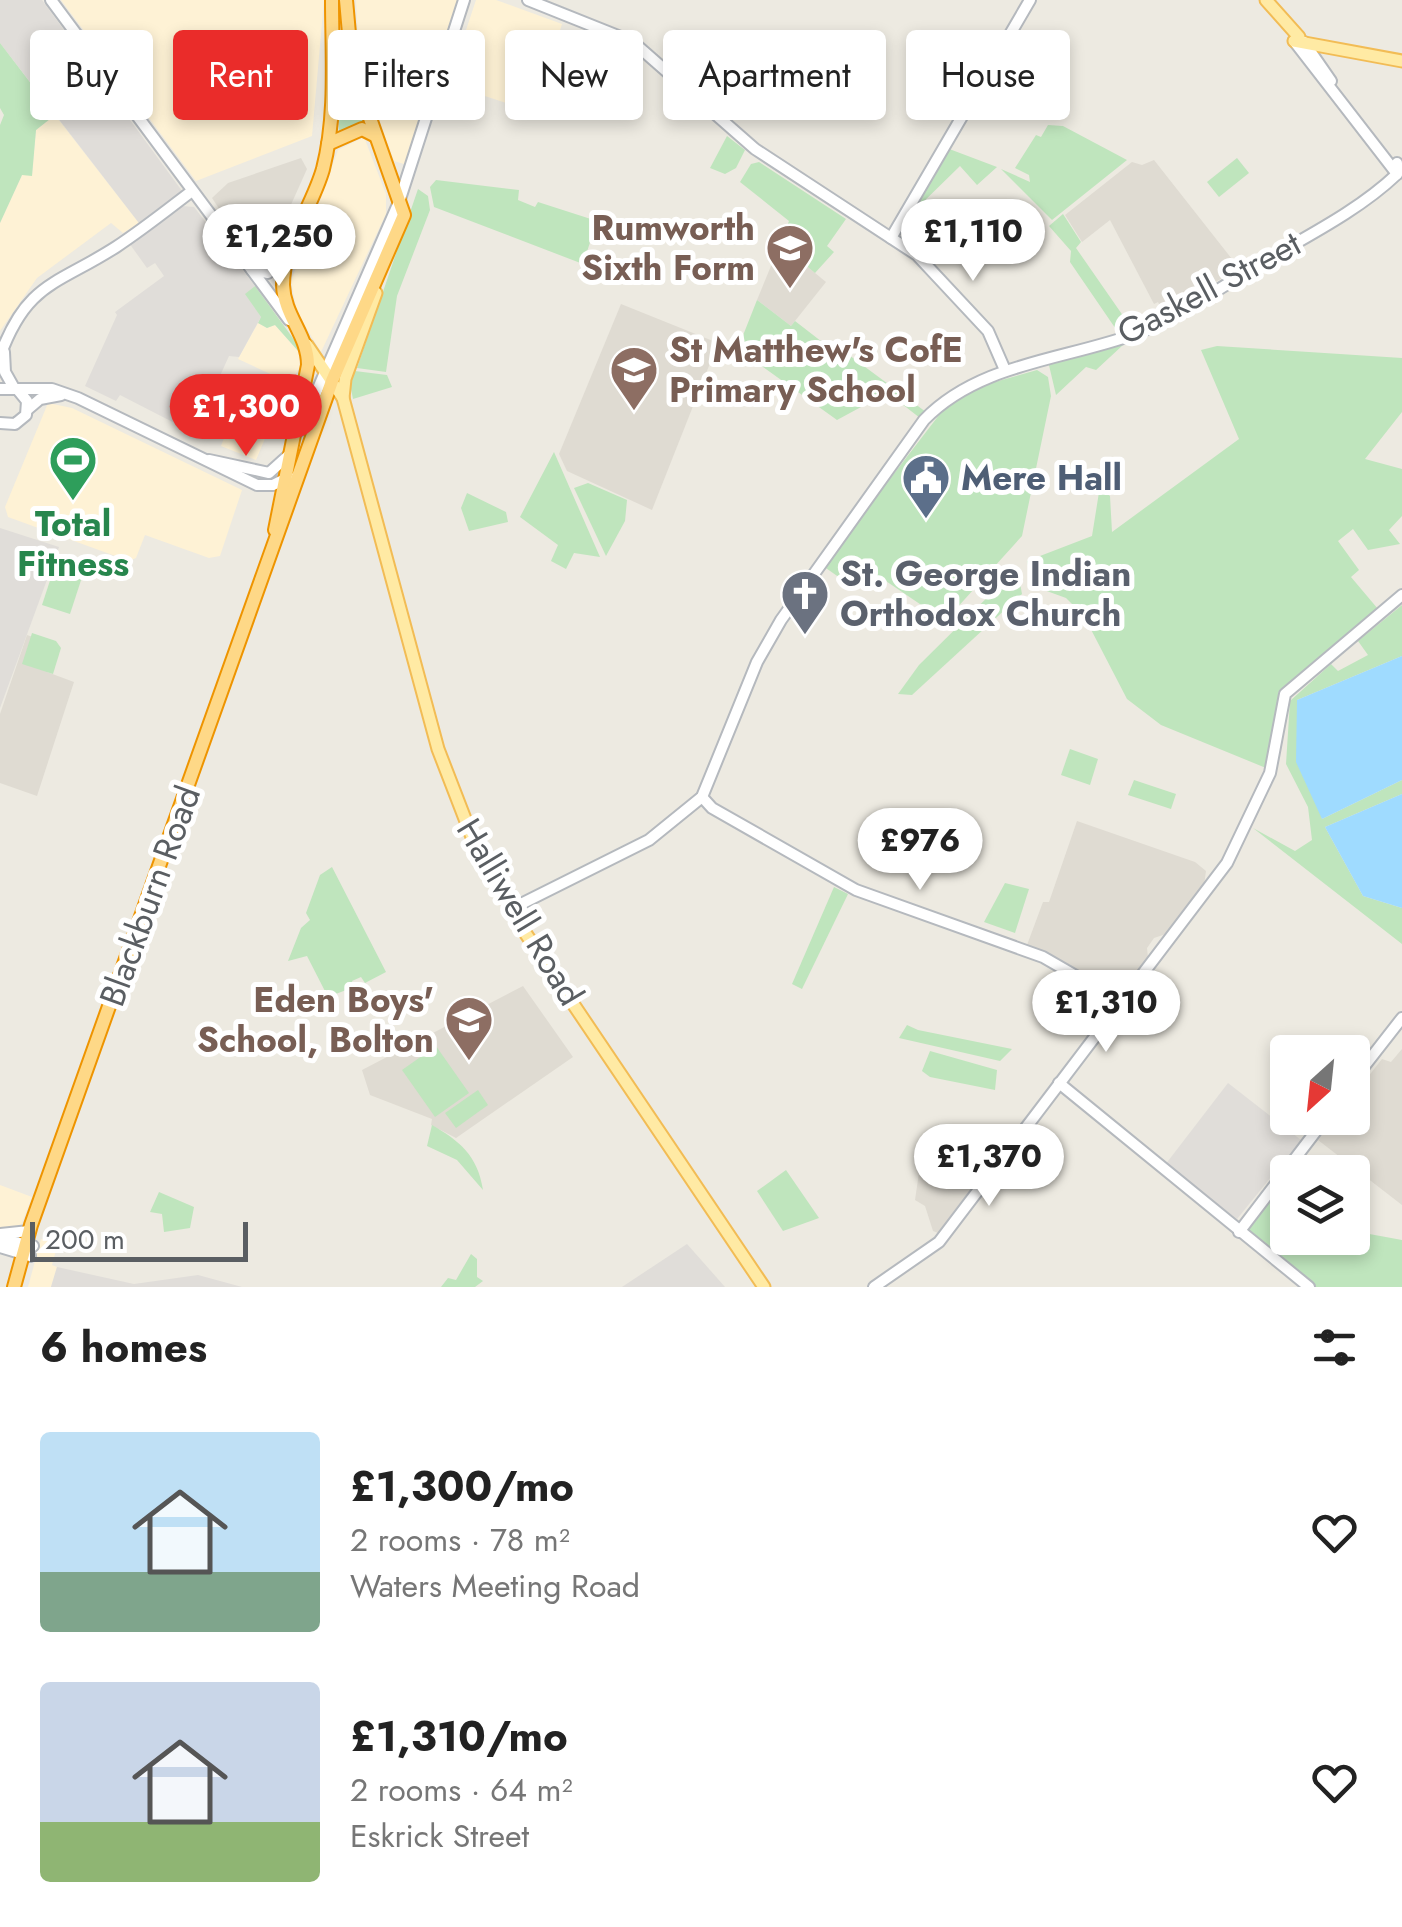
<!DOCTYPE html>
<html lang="en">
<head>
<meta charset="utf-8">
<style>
	body { margin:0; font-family:Jost,sans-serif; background:#f2f2f2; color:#222; height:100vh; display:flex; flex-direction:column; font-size:38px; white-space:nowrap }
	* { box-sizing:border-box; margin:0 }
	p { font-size:32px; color:#767676 }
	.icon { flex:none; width:55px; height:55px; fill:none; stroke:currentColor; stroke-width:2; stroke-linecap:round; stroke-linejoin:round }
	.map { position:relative; height:1287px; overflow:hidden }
	.panel { display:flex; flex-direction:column; background:#fff; flex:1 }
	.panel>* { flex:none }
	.banner { position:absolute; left:30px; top:30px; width:1342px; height:90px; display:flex; gap:20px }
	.needle { width:65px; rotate:207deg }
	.fabs { position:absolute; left:1270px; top:1035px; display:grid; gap:20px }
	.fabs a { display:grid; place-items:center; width:100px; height:100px; border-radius:10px; background:#fff; box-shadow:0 5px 15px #0003; font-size:50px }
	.scale { position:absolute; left:30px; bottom:25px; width:218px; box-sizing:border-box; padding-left:10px; border:5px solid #5a5e62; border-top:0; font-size:28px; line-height:35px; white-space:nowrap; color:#5a5e62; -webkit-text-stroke:8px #fff; paint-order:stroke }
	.price { position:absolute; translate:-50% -85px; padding:0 22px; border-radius:35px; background:#fff; color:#222; font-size:32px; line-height:65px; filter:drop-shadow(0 2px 5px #0008) }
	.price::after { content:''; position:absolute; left:50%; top:60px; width:30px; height:22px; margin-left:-15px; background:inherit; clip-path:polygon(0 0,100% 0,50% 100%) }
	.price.on { background:#ea2c2a; color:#fff }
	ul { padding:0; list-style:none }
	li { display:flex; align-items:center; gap:30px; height:250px; padding:0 40px }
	li span { display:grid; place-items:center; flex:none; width:280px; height:200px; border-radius:10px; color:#555 }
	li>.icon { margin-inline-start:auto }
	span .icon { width:120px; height:120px; fill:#fffc; stroke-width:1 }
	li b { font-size:42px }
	h2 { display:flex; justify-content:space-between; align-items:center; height:120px; padding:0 40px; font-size:42px }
	.tag { padding:0 35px; border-radius:10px; background:#fff; box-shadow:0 5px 15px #0003; font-size:35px; line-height:90px }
	.tag.on { background:#ea2c2a; color:#fff }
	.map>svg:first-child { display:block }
	.commercial { fill:#fef2d5 }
	.industrial { fill:#e0ddd9 }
	.education { fill:#dfdbd2 }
	.green { fill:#bfe5bd }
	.water { fill:#9fdbff }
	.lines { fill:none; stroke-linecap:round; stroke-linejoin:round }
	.secondary-casing { stroke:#b5b9be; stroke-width:14 }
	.primary-casing { stroke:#f2bc55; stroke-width:15 }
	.highway-casing { stroke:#ee9400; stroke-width:16 }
	.secondary { stroke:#fff; stroke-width:10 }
	.primary { stroke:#ffeaa4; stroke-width:11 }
	.highway { stroke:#fed887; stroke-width:12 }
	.labels { text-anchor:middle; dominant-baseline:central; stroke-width:10; stroke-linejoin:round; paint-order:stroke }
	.education-label { font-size:35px; font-weight:bold; fill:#785e54; stroke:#fff; text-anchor:end }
	.street-label { font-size:35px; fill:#5a5e62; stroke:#fff }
	.service-label { font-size:35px; font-weight:bold; fill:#4e5e75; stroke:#fff; text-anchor:start }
	.leisure-label { font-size:35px; font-weight:bold; fill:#27864d; stroke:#fff }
	.worship-label { font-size:35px; font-weight:bold; fill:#5b616d; stroke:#fff; text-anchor:start }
</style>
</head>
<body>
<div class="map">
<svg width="1402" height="1287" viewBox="0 0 1402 1287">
	<rect width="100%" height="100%" fill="#edeae1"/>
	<!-- commercial -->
	<g class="commercial">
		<path d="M61,0H324L312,136L196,181Z"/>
		<path d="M356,0H459L407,165L394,161L372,100L359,58Z"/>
		<path d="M476,0H496L562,24L534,112L448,84Z"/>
		<path d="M55,115L139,223L123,233L111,223L37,278L0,331V223L22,175H32L36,130Z"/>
		<path d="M364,137L386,194V214L321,352L297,313L291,281L338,150Z"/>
		<path d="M258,323L267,328L275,325L299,352L300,367L290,383L238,359Z"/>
		<path d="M247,376L276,390L256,431L266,436L256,460L221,446L235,409L223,404L235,380Z"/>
		<path d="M48,403L72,408L242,490L220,556L209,558L145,535L136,558L129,561L8,517L5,507Z"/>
		<path d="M0,1185L32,1197L20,1228L0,1229Z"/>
		<path d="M41,1239L58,1243L52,1265L57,1267L51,1287H28Z"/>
	</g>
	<!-- industrial -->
	<g class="industrial">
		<path d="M0,0H42L182,191L139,223L0,43Z"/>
		<path d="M182,206L194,207L255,286L246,294L261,317L239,357L229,356L194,433L120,395L116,401L85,386L117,315L115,312L164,276L155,263L147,268L129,243Z"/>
		<path d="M0,528L59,547L0,708Z"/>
		<path d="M1228,1083L1301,1140L1237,1219L1165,1165Z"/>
		<path d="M687,1244L725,1287H622Z"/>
		<path d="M57,1267L134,1284L198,1275L242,1287H51Z"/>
	</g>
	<!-- education -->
	<g class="education">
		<path d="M301,158L307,169L281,227L255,263L212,198L228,183Z"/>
		<path d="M1154,160L1239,268L1164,313L1158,302L1154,304L1110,220L1082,242L1065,215L1132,162L1142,165Z"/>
		<path d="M780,244L826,282L791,326L757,300Z"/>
		<path d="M621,304L718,343L652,510L567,471L559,454Z"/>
		<path d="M27,635L57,645L47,672L74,682L37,796L0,783V714Z"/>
		<path d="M1077,821L1195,862L1206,871L1204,885L1169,933L1154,938L1147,948L1148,958L1119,992L1027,945L1043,902H1049Z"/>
		<path d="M523,986L573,1057L456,1138L431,1125L432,1119L370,1095L362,1070Z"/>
		<path d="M1402,1049V1205L1318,1140L1336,1118H1352L1353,1096L1382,1059L1391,1062Z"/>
		<path d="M921,1159L986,1169L938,1233L933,1231L925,1206L915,1200Z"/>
	</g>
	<!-- green -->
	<g class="green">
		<path d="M0,43L55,115L36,130L32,176L22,175L0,223V125L4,115L0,108Z"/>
		<path d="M350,90L366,125L339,134V97Z"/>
		<path d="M1048,125L1063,126L1127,160L1052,220L1001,169L1030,182L1029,175L1015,168L1036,135L1041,137Z"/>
		<path d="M727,136L745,150L736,168L725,174L710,168Z"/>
		<path d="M944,147L997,167L977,185L960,166L916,209L910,205Z"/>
		<path d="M1237,158L1249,173L1219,197L1207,182Z"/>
		<path d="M759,162L846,219L827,246L834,252L815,273L780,244L789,221L740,182L751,164Z"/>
		<path d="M436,180L519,190L518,200L535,207L538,202L597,221L583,264L434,207L430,187Z"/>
		<path d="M418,189L428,196L430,210L397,296L386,372L357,368Z"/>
		<path d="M1063,214L1081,242L1076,248L1135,333L1122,338L1070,262L1071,251L1049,226Z"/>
		<path d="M255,286L295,341L299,352L275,325L267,328L258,323L261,317L245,294Z"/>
		<path d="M757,300L791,326L795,321L826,345L830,341L926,412L920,418L893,397L874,400L837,420L749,357L740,343Z"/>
		<path d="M1120,339L1123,345L1096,370L1086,367L1056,395L1048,361Z"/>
		<path d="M1217,346L1402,358V412L1365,459L1402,469V516L1389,530L1400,544L1368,550L1353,529L1338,541L1359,570L1351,577L1378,609L1278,693L1279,721L1266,768L1161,725L1127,699L1084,616L1066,598L1033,586L1027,561L1092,536L1100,486L1110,496L1112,532L1239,439L1201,350Z"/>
		<path d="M1037,370L1048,377L1051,396L1022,536L945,621L874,573L867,562L850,585L823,566L946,406L984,385Z"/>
		<path d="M355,371L387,375L392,387L353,399L350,384Z"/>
		<path d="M554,452L600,557L574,553L566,569L551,561L558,545L520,517Z"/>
		<path d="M588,483L627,500L625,521L606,556L574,488Z"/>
		<path d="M467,493L506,512L508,522L469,531L461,508Z"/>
		<path d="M58,556L86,565L70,614L42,605Z"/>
		<path d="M1013,572L1018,573L1022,594L912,695L898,694L919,665Z"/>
		<path d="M1402,605V656L1297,700L1322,819L1402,780V794L1325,827L1363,896L1402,908V944L1253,828L1295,851L1312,840L1308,807L1286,764L1290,701L1331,664L1338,671L1368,655L1358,641Z"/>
		<path d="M32,633L56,641L61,648L53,674L22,664Z"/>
		<path d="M1070,749L1098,759L1090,785L1061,775Z"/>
		<path d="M1134,780L1176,794L1171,809L1128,795Z"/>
		<path d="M332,867L386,972L365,983L361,977L352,981L354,987L328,997L307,956L288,961L301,928L310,920L306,913L320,875Z"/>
		<path d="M1005,883L1029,889L1015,933L984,922Z"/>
		<path d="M834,887L848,894L802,989L792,984Z"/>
		<path d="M907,1025L918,1030L1012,1049L1000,1061L899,1038Z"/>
		<path d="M436,1046L469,1093L435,1117L402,1070Z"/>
		<path d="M930,1051L997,1070L995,1090L930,1077L922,1071Z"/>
		<path d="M478,1090L488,1105L456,1128L445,1113Z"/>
		<path d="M432,1125C458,1140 478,1155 483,1190L457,1160L427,1146Z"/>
		<path d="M786,1170L819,1218L783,1231L757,1191Z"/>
		<path d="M1280,1178L1287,1186L1288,1238H1352L1353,1225L1364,1233L1402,1240V1287H1313L1239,1232Z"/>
		<path d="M159,1192L194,1207L190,1228L164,1232L162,1214L150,1212Z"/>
		<path d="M471,1254L477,1259V1277L483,1281L475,1287H441L448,1278L456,1280Z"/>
	</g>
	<!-- water -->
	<g class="water">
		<path d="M1402,656V780L1322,819L1296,762L1297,700Z"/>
		<path d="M1402,794V908L1363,896L1325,827Z"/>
	</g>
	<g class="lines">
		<!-- secondary casing -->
		<g class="secondary-casing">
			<g id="secondary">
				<path d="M51,0L289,320"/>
				<path d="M528,0L633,42L755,149L917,255L988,331L1005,370"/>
				<path d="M1294,41L1397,174"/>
				<path d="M1304,42L1331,81"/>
				<path d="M891,238L1030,0"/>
				<path d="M252,270L268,273L288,250"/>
				<path d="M4,352L5,372L14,388"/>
				<path d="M0,356C27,282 57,285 116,247C142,230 167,210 192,191"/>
				<path d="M0,389H52L78,398L257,485H273L289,477"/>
				<path d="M27,410L40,399L61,395"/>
				<path d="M0,423L15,424L26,415L27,401L18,390"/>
				<path d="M300,430L399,202L464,0"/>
				<path d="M209,460L269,473L289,455"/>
				<path d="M702,797L712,808L856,890L1043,957L1121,1002"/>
				<path d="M513,908L649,840L702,797L757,662L781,620L924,420C979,363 1064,360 1135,334C1177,318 1217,290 1256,266C1303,238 1357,212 1397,174V163"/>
				<path d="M1352,1082L1402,1018"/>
				<path d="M1059,1083L1309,1287"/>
				<path d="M1239,1232L1326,1118"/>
				<path d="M0,1234L29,1231"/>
				<path d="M0,1239L33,1246"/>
				<path d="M0,1247L30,1256"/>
				<path d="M874,1287L939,1242L1227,863L1270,773L1285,694L1402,595"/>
			</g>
		</g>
		<!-- primary casing -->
		<g class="primary-casing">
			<g id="primary">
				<path d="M1266,0L1299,37"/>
				<path d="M1294,41L1402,61"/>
				<path d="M307,345L343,398L438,749L472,837L526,934L764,1287"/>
				<path d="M343,398L345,379L376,293"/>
			</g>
		</g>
		<!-- highway casing -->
		<g class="highway-casing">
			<g id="highway">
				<path d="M328,144L362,129L374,135"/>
				<path d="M275,530L308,365C308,335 284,316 283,285C283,244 312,208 323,169C337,114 332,56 332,0"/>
				<path d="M14,1287L31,1225L332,381L404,215L352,67L346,0"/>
			</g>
		</g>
		<!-- secondary -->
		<use href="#secondary" class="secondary"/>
		<!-- primary -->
		<use href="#primary" class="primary"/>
		<!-- highway -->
		<use href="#highway" class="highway"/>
	</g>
	<!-- icons -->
	<defs>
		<g id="university-pin" transform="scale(2.5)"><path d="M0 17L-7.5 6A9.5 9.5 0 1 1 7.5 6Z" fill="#8d6e63" stroke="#fff"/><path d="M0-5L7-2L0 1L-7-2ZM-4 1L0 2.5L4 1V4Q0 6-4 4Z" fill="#fff"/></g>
		<g id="school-pin" transform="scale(2.5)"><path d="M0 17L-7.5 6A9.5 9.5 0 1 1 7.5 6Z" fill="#8d6e63" stroke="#fff"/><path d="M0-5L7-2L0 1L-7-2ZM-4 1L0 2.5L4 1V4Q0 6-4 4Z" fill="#fff"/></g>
		<g id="stadium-pin" transform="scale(2.5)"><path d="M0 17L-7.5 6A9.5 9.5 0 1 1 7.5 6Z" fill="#2e9e5b" stroke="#fff"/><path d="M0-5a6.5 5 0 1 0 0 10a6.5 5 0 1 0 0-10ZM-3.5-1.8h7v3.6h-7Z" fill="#fff"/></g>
		<g id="civic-pin" transform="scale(2.5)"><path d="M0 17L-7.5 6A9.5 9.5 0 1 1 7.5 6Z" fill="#5c6f8a" stroke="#fff"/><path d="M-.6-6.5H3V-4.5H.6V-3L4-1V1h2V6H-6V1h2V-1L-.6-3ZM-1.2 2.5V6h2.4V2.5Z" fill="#fff"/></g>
		<g id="church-pin" transform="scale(2.5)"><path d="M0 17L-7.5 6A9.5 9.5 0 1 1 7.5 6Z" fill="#6b7280" stroke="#fff"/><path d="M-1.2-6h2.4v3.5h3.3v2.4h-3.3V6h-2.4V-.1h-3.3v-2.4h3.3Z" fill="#fff"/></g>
	</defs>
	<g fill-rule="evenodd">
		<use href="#university-pin" x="790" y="248"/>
		<use href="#school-pin" x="634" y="370"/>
		<use href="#stadium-pin" x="73" y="460"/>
		<use href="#civic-pin" x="926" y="478"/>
		<use href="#church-pin" x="805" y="594"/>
		<use href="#school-pin" x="469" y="1020"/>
	</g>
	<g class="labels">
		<!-- education labels -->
		<g class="education-label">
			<text x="755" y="228">Rumworth<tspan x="755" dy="40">Sixth Form</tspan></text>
			<text x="669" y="350" text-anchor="start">St Matthew's CofE<tspan x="669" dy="40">Primary School</tspan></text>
			<text x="434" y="1000">Eden Boys'<tspan x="434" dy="40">School, Bolton</tspan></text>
		</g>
		<!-- street labels -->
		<g class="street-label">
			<text transform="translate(1209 288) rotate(-28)">Gaskell Street</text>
			<text transform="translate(150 896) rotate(-70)">Blackburn Road</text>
			<text transform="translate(520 912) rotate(59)">Halliwell Road</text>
		</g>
		<!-- service labels -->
		<g class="service-label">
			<text x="961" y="478">Mere Hall</text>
		</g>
		<!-- leisure labels -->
		<g class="leisure-label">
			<text x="73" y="524">Total<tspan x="73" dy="40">Fitness</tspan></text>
		</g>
		<!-- worship labels -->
		<g class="worship-label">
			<text x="840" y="574">St. George Indian<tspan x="840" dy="40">Orthodox Church</tspan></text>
		</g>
	</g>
</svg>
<div class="fabs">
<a><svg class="needle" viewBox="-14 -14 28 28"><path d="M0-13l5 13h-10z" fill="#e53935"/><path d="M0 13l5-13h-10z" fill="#767676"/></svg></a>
<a><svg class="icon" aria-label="layers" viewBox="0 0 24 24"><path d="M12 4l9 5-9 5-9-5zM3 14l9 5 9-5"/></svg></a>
</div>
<div class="scale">200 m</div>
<b class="price" style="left:973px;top:284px">£1,110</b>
<b class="price" style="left:279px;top:289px">£1,250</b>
<b class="price on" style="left:246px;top:459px">£1,300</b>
<b class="price" style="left:920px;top:893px">£976</b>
<b class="price" style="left:1106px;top:1055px">£1,310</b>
<b class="price" style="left:989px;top:1209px">£1,370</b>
<div class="banner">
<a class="tag">Buy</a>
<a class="tag on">Rent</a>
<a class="tag">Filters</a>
<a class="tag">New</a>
<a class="tag">Apartment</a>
<a class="tag">House</a>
</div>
</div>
<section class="panel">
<h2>6 homes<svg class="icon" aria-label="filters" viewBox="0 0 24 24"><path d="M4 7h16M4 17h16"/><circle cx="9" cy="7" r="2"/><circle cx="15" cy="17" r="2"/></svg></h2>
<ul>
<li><span style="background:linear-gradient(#bfe0f5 70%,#7fa58c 0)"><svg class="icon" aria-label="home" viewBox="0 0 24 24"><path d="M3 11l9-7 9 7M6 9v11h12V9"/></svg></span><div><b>£1,300/mo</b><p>2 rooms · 78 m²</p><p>Waters Meeting Road</p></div><svg class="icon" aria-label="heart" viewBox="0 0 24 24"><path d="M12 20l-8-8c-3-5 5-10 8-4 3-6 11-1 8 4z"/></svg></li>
<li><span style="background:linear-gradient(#c9d6e8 70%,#8fb573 0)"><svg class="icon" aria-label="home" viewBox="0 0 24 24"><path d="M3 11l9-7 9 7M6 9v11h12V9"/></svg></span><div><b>£1,310/mo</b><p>2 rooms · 64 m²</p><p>Eskrick Street</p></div><svg class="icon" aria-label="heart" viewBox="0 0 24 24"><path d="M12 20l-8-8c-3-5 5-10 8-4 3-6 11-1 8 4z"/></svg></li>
</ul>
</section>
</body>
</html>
